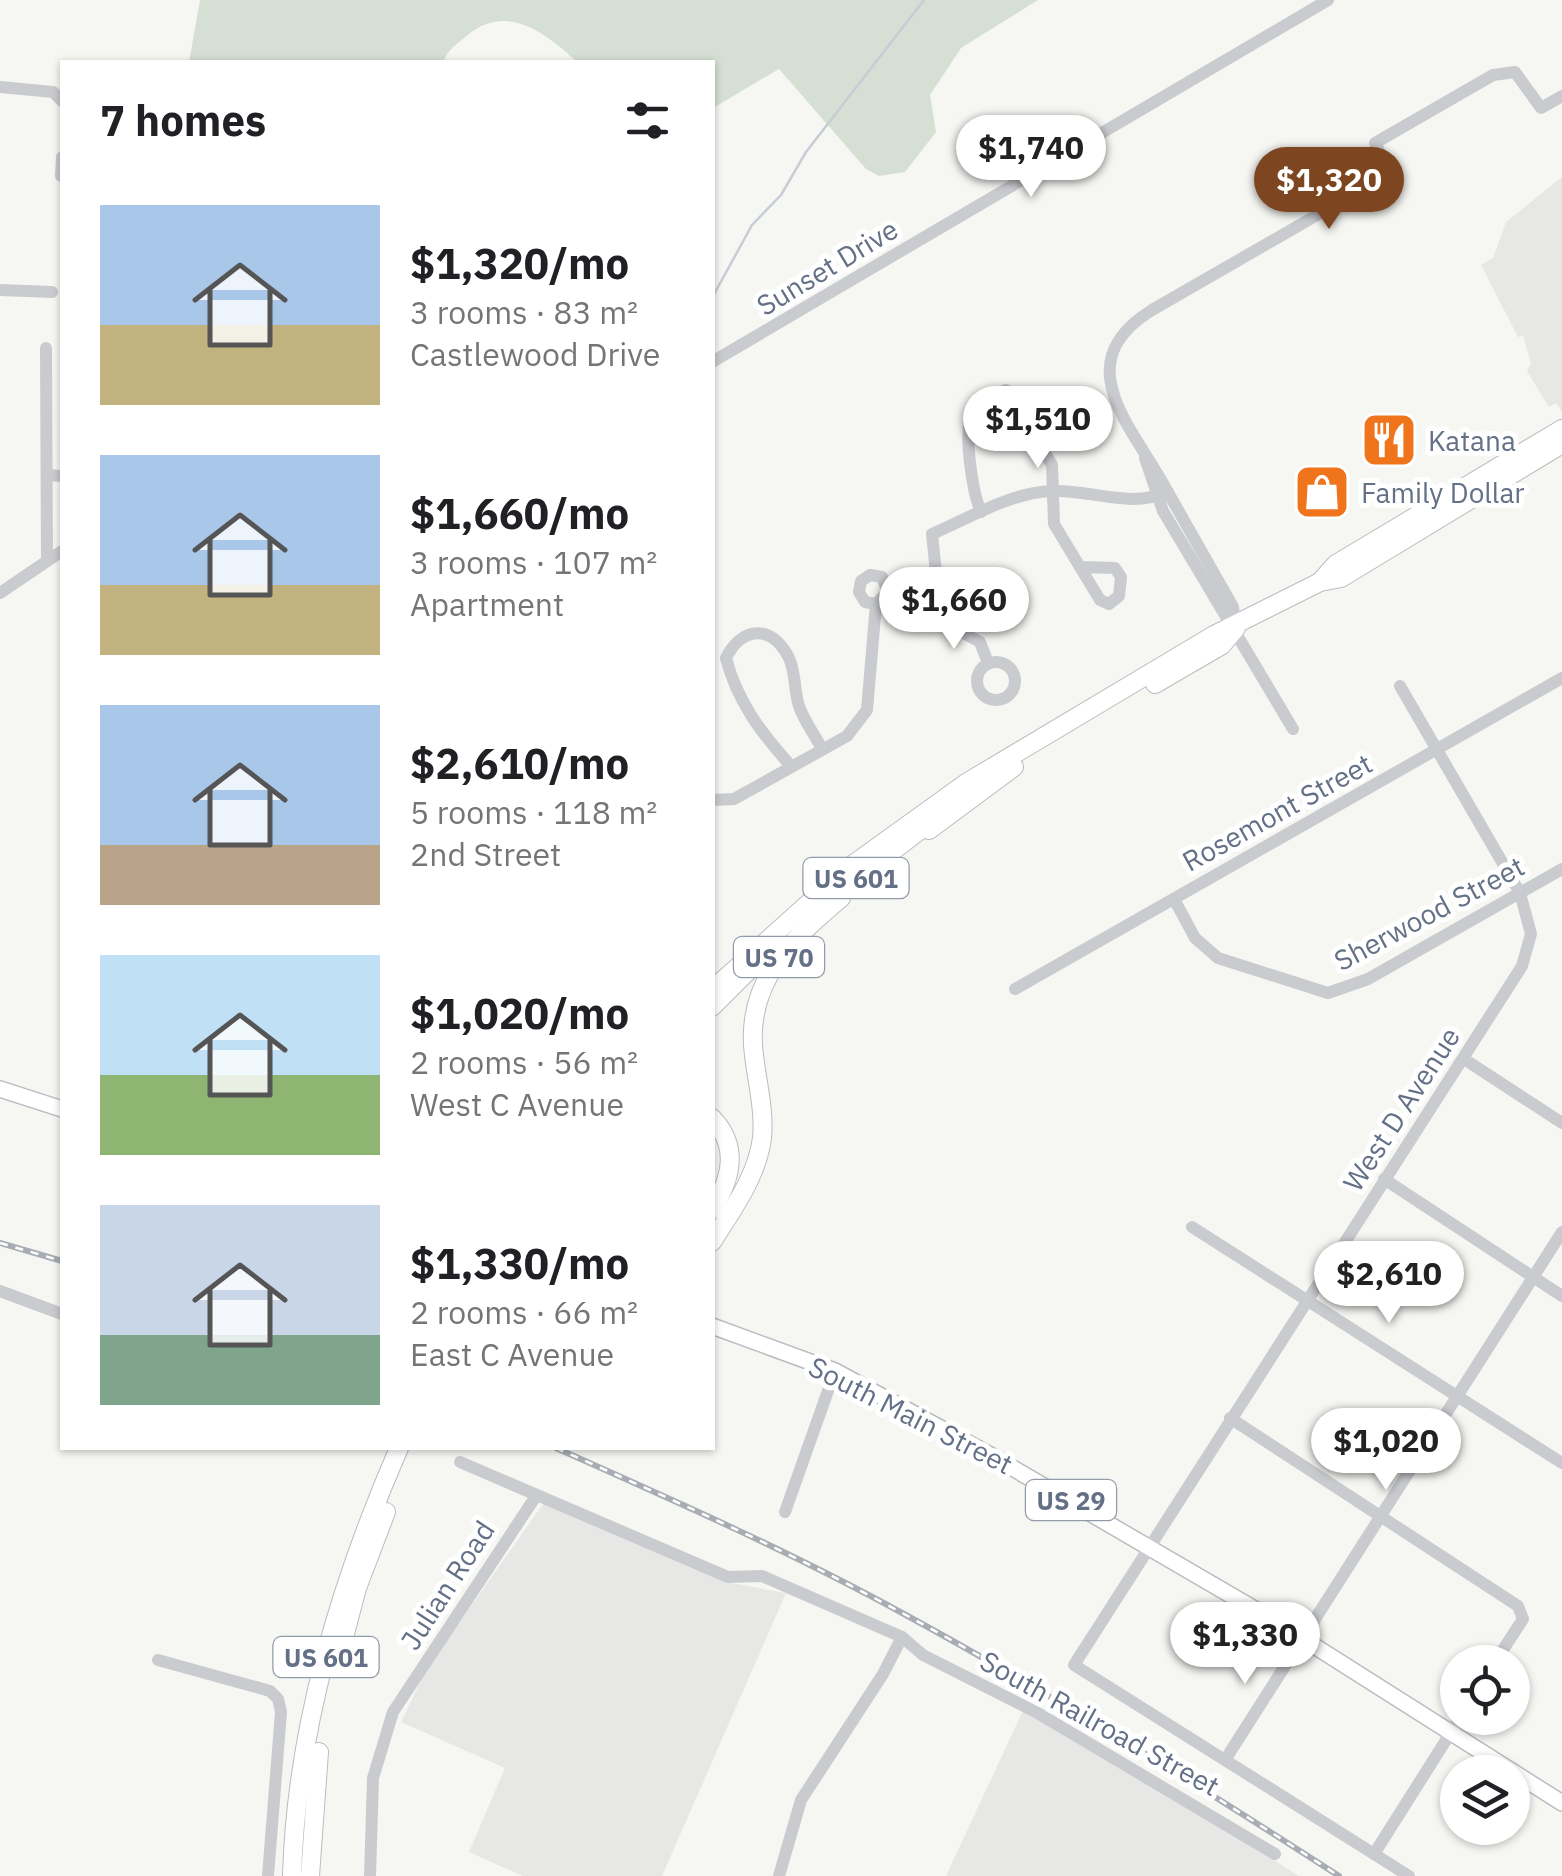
<!DOCTYPE html>
<html lang="en">
<head>
<meta charset="utf-8">
<style>
	body { margin:0; font-family:"IBM Plex Sans",sans-serif; background:#f2f2f2; color:#202124; height:100vh; display:flex; flex-direction:column; font-size:38px; white-space:nowrap }
	* { box-sizing:border-box; margin:0 }
	p { font-size:32px; color:#757577 }
	.icon { flex:none; width:55px; height:55px; fill:none; stroke:currentColor; stroke-width:2; stroke-linecap:round; stroke-linejoin:round }
	.map { position:relative; flex:1; overflow:hidden }
	.sheet { position:absolute; left:60px; top:60px; width:655px; height:1390px; display:flex; flex-direction:column; background:#fff; border-radius:0px; box-shadow:0 2px 8px #0004 }
	.sheet>* { flex:none }
	.controls { position:absolute; left:1440px; top:1645px; display:grid; gap:20px }
	.controls a { display:grid; place-items:center; width:90px; height:90px; border-radius:50%; background:#fff; box-shadow:0 2px 8px #0004; font-size:50px }
	.price { position:absolute; translate:-50% -85px; padding:0 22px; border-radius:35px; background:#fff; color:#222; font-size:32px; line-height:65px; filter:drop-shadow(0 2px 5px #0008) }
	.price::after { content:''; position:absolute; left:50%; top:60px; width:30px; height:22px; margin-left:-15px; background:inherit; clip-path:polygon(0 0,100% 0,50% 100%) }
	.price.selected { background:#7d4620; color:#fff }
	ul { padding:0; list-style:none }
	li { display:flex; align-items:center; gap:30px; height:250px; padding:0 40px }
	li span { display:grid; place-items:center; flex:none; width:280px; height:200px; border-radius:0px; color:#555 }
	li>.icon { margin-inline-start:auto }
	span .icon { width:120px; height:120px; fill:#fffc; stroke-width:1 }
	li b { font-size:42px }
	h2 { display:flex; justify-content:space-between; align-items:center; height:120px; padding:0 40px; font-size:42px }
	.map>svg:first-child { display:block }
	.built { fill:#e7e7e6 }
	.green { fill:#d6dfd4 }
	.lines { fill:none; stroke-linecap:round; stroke-linejoin:round }
	.stream { stroke:#c6cdd4; stroke-width:2.5 }
	.major-casing { stroke:#b9bcc0; stroke-width:18 }
	.highway-casing { stroke:#babcc0; stroke-width:20 }
	.minor { stroke:#c9cbcf; stroke-width:12 }
	.major { stroke:#fff; stroke-width:15 }
	.highway { stroke:#fff; stroke-width:18 }
	.rail-casing { stroke:#a8acb3; stroke-width:6 }
	.rail { stroke:#fff; stroke-width:2.5; stroke-dasharray:8; stroke-linecap:butt }
	.labels { text-anchor:middle; dominant-baseline:central; stroke-width:10; stroke-linejoin:round; paint-order:stroke }
	.shield { fill:#fff; stroke:#929baa; stroke-width:2.5 }
	.shield-label { font-size:25px; font-weight:bold; fill:#637086 }
	.street-label { font-size:28px; fill:#637086; stroke:#fff }
	.poi-label { font-size:28px; fill:#637086; stroke:#fff; text-anchor:start }
</style>
</head>
<body>
<div class="map">
<svg width="1562" height="1876" viewBox="0 0 1562 1876">
	<rect width="100%" height="100%" fill="#f6f7f3"/>
	<!-- built -->
	<g class="built">
		<path d="M1562,177V412L1556,403L1549,407L1527,371L1531,363L1523,336L1518,337L1481,265L1493,258L1506,222Z"/>
		<path d="M543,1504L731,1583L786,1593L662,1876H523L469,1852L505,1768L401,1722L426,1670Z"/>
		<path d="M1027,1702L1299,1876H946Z"/>
	</g>
	<!-- green -->
	<path class="green" d="M200,0H1038L961,48L930,95L936,132L905,172L879,176L866,169L779,69L713,108L712,62H577C547,34 508,3 469,34C458,43 448,49 443,62H189Z"/>
	<g class="lines">
		<!-- stream -->
		<path class="stream" d="M712,298L752,225L781,195L806,152L924,0"/>
		<!-- major casing -->
		<g class="major-casing">
			<g id="major">
				<path d="M0,1089L62,1109"/>
				<path d="M712,1326L835,1371L992,1456L1275,1621L1562,1803"/>
			</g>
		</g>
		<!-- highway casing -->
		<g class="highway-casing">
			<g id="highway">
				<path d="M1320,582L1336,564L1562,429"/>
				<path d="M1155,684L1222,645L1236,628"/>
				<path d="M929,830L1014,767"/>
				<path d="M826,902L937,817"/>
				<path d="M712,990L848,868L966,783L1214,635L1320,582L1341,578L1562,444"/>
				<path d="M712,1007L761,958"/>
				<path d="M712,1118C740,1147 731,1179 712,1210"/>
				<path d="M712,1242C732,1210 757,1177 762,1138C765,1107 755,1075 753,1045C749,977 794,938 841,898"/>
				<path d="M336,1668L357,1588L386,1512"/>
				<path d="M292,1876C296,1729 341,1581 399,1448"/>
				<path d="M310,1876L319,1752"/>
			</g>
		</g>
		<!-- minor -->
		<g class="minor">
			<path d="M0,87L53,92L62,101"/>
			<path d="M61,176L62,157"/>
			<path d="M0,290L52,292"/>
			<path d="M46,348L47,561"/>
			<path d="M712,362L1328,0"/>
			<path d="M1145,458L1163,511L1293,729"/>
			<path d="M47,475L62,476"/>
			<path d="M981,512C973,494 962,429 973,412C980,402 996,396 1006,390L1052,465L1054,524L1100,600L1109,604L1119,596L1121,577L1115,568L1081,567"/>
			<path d="M0,593L62,551"/>
			<path d="M1236,628L1233,607C1209,565 1185,522 1161,480C1128,422 1069,361 1152,310L1383,177L1387,167L1375,143L1493,75L1515,72L1541,108L1562,96"/>
			<circle cx="996" cy="681" r="19"/>
			<path d="M988,663L980,642L941,621L932,534C969,518 1010,493 1051,491C1091,489 1129,509 1168,492"/>
			<path d="M1400,686L1520,893L1531,934L1522,966L1074,1665L1409,1876"/>
			<path d="M791,766C761,733 737,701 726,658C742,626 772,624 789,658C796,673 794,691 799,706C804,721 815,735 822,749"/>
			<path d="M712,800L734,799L847,736L867,710L876,604L888,592L882,577L870,575L861,581L859,592L865,602L876,604"/>
			<path d="M1174,899L1195,938L1218,958L1328,993L1368,979L1562,869"/>
			<path d="M1015,989L1562,678"/>
			<path d="M1464,1059L1562,1123"/>
			<path d="M1384,1179L1562,1296"/>
			<path d="M1192,1227L1562,1463"/>
			<path d="M0,1291L62,1314"/>
			<path d="M1230,1418L1518,1606L1523,1619L1495,1662"/>
			<path d="M460,1462L728,1577L762,1576L902,1637L923,1655L1036,1712L1275,1854"/>
			<path d="M785,1512L835,1371"/>
			<path d="M158,1660L270,1691L278,1699L281,1712L268,1876"/>
			<path d="M1225,1760L1562,1232"/>
			<path d="M1374,1854L1460,1718"/>
			<path d="M370,1876L373,1778L393,1712L536,1496"/>
			<path d="M779,1876L801,1800L883,1674L902,1637"/>
		</g>
		<!-- major -->
		<use href="#major" class="major"/>
		<!-- highway -->
		<use href="#highway" class="highway"/>
		<!-- rail casing -->
		<g class="rail-casing">
			<g id="rail">
				<path d="M0,1243L62,1261"/>
				<path d="M556,1448C673,1500 791,1552 904,1614C1053,1695 1197,1784 1339,1876"/>
			</g>
		</g>
		<!-- rail -->
		<use href="#rail" class="rail"/>
	</g>
	<!-- icons -->
	<defs>
		<g id="restaurant-square" transform="scale(2.875)"><rect x="-9" y="-9" width="18" height="18" rx="4" fill="#ef741b" stroke="#fff"/><path d="M-5-6h1v4h1v-4h1v4h1v-4h1v5L-1.5 .5V6h-2V.5L-5-1ZM5-6V6H3V1.5H1.5Q1.5-4 5-6Z" fill="#fff"/></g>
		<g id="shop-square" transform="scale(2.875)"><rect x="-9" y="-9" width="18" height="18" rx="4" fill="#ef741b" stroke="#fff"/><path d="M-5-2.5h2.3a2.7 3.5 0 0 1 5.4 0H5L5.5 6h-11ZM-1.5-2.5h3a1.5 2.3 0 0 0-3 0Z" fill="#fff"/></g>
	</defs>
	<g fill-rule="evenodd">
		<use href="#restaurant-square" x="1389" y="440"/>
		<use href="#shop-square" x="1322" y="492"/>
	</g>
	<g class="labels">
		<!-- shield labels -->
		<g class="shield">
			<rect x="803.5" y="858" width="105" height="40" rx="8"/>
			<rect x="734" y="937" width="90" height="40" rx="8"/>
			<rect x="1026" y="1480" width="90" height="40" rx="8"/>
			<rect x="273.5" y="1637" width="105" height="40" rx="8"/>
		</g>
		<g class="shield-label">
			<text x="856" y="878">US 601</text>
			<text x="779" y="957">US 70</text>
			<text x="1071" y="1500">US 29</text>
			<text x="326" y="1657">US 601</text>
		</g>
		<!-- street labels -->
		<g class="street-label">
			<text transform="translate(827 267) rotate(-31)">Sunset Drive</text>
			<text transform="translate(1277 812) rotate(-29)">Rosemont Street</text>
			<text transform="translate(1429 913) rotate(-28)">Sherwood Street</text>
			<text transform="translate(1401 1109) rotate(-57)">West D Avenue</text>
			<text transform="translate(911 1415) rotate(27)">South Main Street</text>
			<text transform="translate(447 1585) rotate(-57)">Julian Road</text>
			<text transform="translate(1100 1723) rotate(29)">South Railroad Street</text>
		</g>
		<!-- poi labels -->
		<g class="poi-label">
			<text x="1428" y="440">Katana</text>
			<text x="1361" y="492">Family Dollar</text>
		</g>
	</g>
</svg>
<div class="controls">
<a><svg class="icon" aria-label="locate" viewBox="0 0 24 24"><circle cx="12" cy="12" r="6"/><path d="M12 2v4M12 18v4M2 12h4M18 12h4"/></svg></a>
<a><svg class="icon" aria-label="layers" viewBox="0 0 24 24"><path d="M12 4l9 5-9 5-9-5zM3 14l9 5 9-5"/></svg></a>
</div>
<b class="price" style="left:1031px;top:200px">$1,740</b>
<b class="price selected" style="left:1329px;top:232px">$1,320</b>
<b class="price" style="left:1038px;top:471px">$1,510</b>
<b class="price" style="left:954px;top:652px">$1,660</b>
<b class="price" style="left:1389px;top:1326px">$2,610</b>
<b class="price" style="left:1386px;top:1493px">$1,020</b>
<b class="price" style="left:1245px;top:1687px">$1,330</b>
<section class="sheet">
<h2>7 homes<svg class="icon" aria-label="filters" viewBox="0 0 24 24"><path d="M4 7h16M4 17h16"/><circle cx="9" cy="7" r="2"/><circle cx="15" cy="17" r="2"/></svg></h2>
<ul>
<li><span style="background:linear-gradient(#a9c7e8 60%,#c2b280 0)"><svg class="icon" aria-label="home" viewBox="0 0 24 24"><path d="M3 11l9-7 9 7M6 9v11h12V9"/></svg></span><div><b>$1,320/mo</b><p>3 rooms · 83 m²</p><p>Castlewood Drive</p></div></li>
<li><span style="background:linear-gradient(#a9c7e8 65%,#c2b280 0)"><svg class="icon" aria-label="home" viewBox="0 0 24 24"><path d="M3 11l9-7 9 7M6 9v11h12V9"/></svg></span><div><b>$1,660/mo</b><p>3 rooms · 107 m²</p><p>Apartment</p></div></li>
<li><span style="background:linear-gradient(#a9c7e8 70%,#b9a48a 0)"><svg class="icon" aria-label="home" viewBox="0 0 24 24"><path d="M3 11l9-7 9 7M6 9v11h12V9"/></svg></span><div><b>$2,610/mo</b><p>5 rooms · 118 m²</p><p>2nd Street</p></div></li>
<li><span style="background:linear-gradient(#bfe0f5 60%,#8fb573 0)"><svg class="icon" aria-label="home" viewBox="0 0 24 24"><path d="M3 11l9-7 9 7M6 9v11h12V9"/></svg></span><div><b>$1,020/mo</b><p>2 rooms · 56 m²</p><p>West C Avenue</p></div></li>
<li><span style="background:linear-gradient(#c9d6e8 65%,#7fa58c 0)"><svg class="icon" aria-label="home" viewBox="0 0 24 24"><path d="M3 11l9-7 9 7M6 9v11h12V9"/></svg></span><div><b>$1,330/mo</b><p>2 rooms · 66 m²</p><p>East C Avenue</p></div></li>
</ul>
</section>
</div>
</body>
</html>
